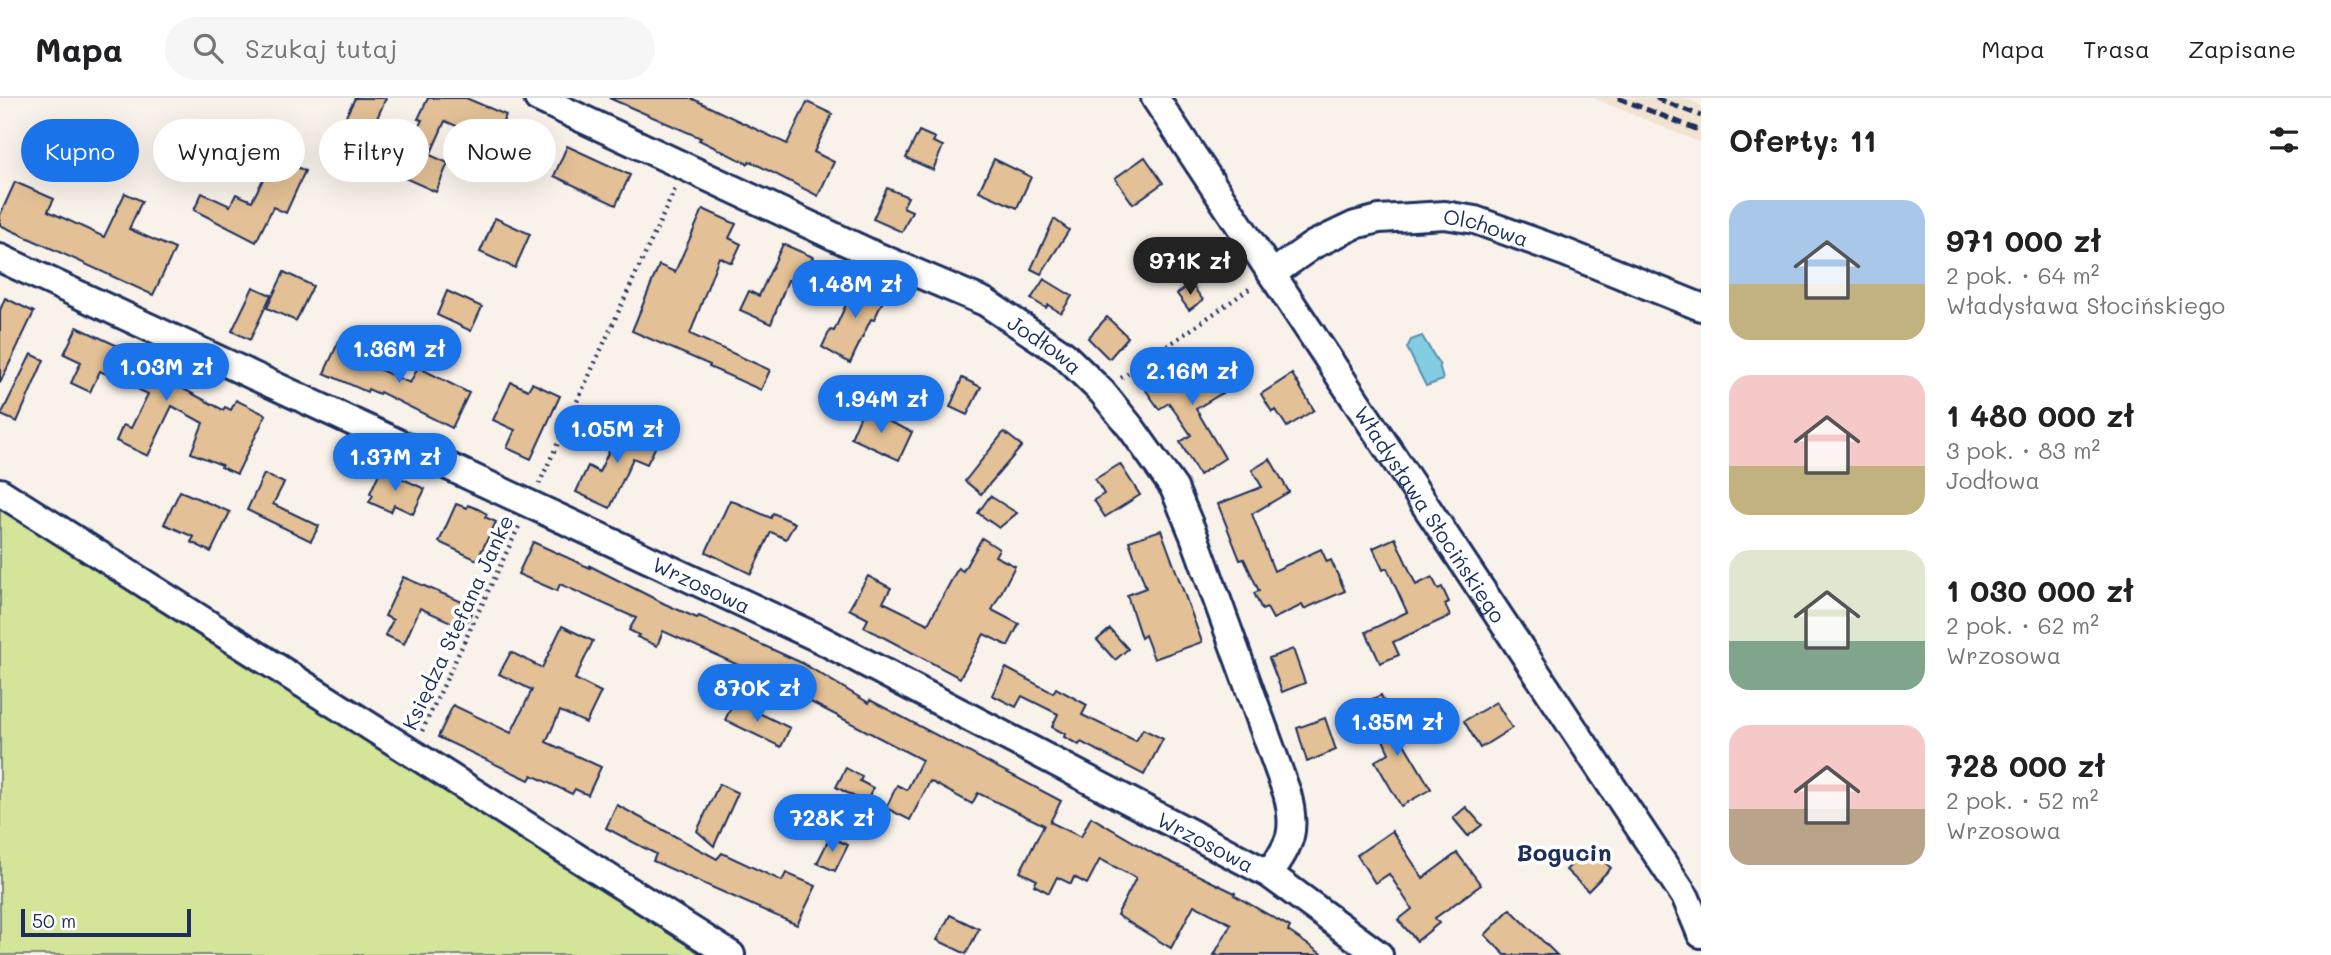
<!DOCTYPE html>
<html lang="pl">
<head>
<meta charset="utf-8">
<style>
	body { margin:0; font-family:Mali,sans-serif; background:#f6f6f6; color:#202124; height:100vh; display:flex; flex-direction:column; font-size:26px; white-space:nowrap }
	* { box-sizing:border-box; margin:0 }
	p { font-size:23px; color:#757577 }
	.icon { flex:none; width:38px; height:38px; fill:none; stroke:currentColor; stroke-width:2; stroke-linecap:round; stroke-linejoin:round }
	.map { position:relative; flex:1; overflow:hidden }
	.sheet { display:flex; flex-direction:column; background:#fff; width:630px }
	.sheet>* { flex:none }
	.banner { position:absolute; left:21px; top:21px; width:665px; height:63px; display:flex; gap:14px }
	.scale { position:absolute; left:21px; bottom:18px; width:170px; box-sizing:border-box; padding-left:7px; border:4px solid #1b2f5e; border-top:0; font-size:19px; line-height:24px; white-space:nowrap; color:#1b2f5e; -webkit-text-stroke:5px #fff; paint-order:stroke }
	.price { position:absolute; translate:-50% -60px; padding:0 16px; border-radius:24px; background:#1a73e8; color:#fff; font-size:23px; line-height:46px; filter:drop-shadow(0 2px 4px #0008) }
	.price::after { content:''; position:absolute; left:50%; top:42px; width:21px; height:16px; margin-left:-10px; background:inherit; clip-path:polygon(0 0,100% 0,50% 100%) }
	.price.active { background:#222; color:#fff }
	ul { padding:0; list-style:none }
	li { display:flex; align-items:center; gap:21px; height:175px; padding:0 28px }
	li span { display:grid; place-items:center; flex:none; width:196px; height:140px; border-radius:21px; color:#555 }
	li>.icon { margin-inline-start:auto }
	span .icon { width:84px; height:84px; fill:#fffc; stroke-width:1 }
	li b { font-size:30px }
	h2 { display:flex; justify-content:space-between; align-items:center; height:84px; padding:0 28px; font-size:30px }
	.chip { padding:0 24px; border-radius:32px; background:#fff; box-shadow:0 7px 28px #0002; font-size:24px; line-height:63px }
	.chip.active { background:#1a73e8; color:#fff }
	header { display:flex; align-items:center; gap:42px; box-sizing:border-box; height:98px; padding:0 35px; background:#fff; border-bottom:2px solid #e0e0e0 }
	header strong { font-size:33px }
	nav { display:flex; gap:38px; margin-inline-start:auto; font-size:24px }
	.search { width:490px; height:63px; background:#f6f6f6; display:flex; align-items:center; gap:18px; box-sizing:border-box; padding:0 24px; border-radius:38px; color:#757577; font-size:26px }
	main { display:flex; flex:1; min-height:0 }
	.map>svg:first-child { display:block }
	.built { fill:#f2e3d0 }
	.green { fill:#d4e498; stroke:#788a7b; stroke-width:2 }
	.water { fill:#82cde2; stroke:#598ead; stroke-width:2 }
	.building { fill:#e3c095; stroke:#1b2f5e; stroke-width:2 }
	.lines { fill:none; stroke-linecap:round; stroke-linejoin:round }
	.minor-casing { stroke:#1b2f5e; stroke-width:32 }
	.path { stroke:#1b2f5e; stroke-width:4.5; stroke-dasharray:2 5; stroke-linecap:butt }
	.minor { stroke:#fff; stroke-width:26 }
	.rail { stroke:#1b2f5e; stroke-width:5; stroke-dasharray:10 5; stroke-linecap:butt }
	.labels { text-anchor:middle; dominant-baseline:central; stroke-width:7; stroke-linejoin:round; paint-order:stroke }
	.street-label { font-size:21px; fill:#1b2f5e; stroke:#fff }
	.quarter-label { font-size:24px; font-weight:bold; fill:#1b2f5e; stroke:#fff }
</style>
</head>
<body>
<header>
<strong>Mapa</strong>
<div class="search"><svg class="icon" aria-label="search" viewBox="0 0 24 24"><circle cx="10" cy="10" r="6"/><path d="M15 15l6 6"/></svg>Szukaj tutaj</div>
<nav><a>Mapa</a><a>Trasa</a><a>Zapisane</a></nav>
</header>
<main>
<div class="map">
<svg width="1701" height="857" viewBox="0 0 1701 857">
	<rect width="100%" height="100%" fill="#f9f2ea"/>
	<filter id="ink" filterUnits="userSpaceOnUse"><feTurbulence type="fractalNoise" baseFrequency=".0143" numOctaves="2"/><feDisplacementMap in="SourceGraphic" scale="14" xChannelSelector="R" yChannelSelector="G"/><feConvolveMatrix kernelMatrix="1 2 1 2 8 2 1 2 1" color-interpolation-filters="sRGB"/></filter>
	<g filter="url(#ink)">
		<!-- built -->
		<path class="built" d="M1593,0H1684L1701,7V45Z"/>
		<!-- green -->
		<path class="green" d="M0,384L734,857H0Z"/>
		<!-- water -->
		<path class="water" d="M1422,238L1439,266L1443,282L1426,288L1407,250L1411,242Z"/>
		<!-- building -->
		<g class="building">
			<path d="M355,0H386L371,34L344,22Z"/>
			<path d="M428,0H466L506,17L494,44L445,23L430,57L448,65L436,94L396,76L422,22L418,21Z"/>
			<path d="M609,0H691L787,46L807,4L832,16L814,54L834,64L818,98L750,63L748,66L699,42L701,40Z"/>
			<path d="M919,33L935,40L933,44L943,48L933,72L906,60Z"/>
			<path d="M567,48L630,77L616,107L554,78Z"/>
			<path d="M275,58L305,73L286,115L273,109L256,144L194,112L202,95L230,108L236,96L252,103Z"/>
			<path d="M1145,59L1163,85L1133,106L1115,80Z"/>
			<path d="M994,61L1031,79L1017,110L979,93Z"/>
			<path d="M15,84L54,101L48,113L104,139L125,95L142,103L129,131L175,151L153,197L0,127V117Z"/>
			<path d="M887,90L908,99L903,109L912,113L902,134L873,121Z"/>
			<path d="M703,111L736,126L729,140L741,146L732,165L719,159L690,236L770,272L761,292L709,269L710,267L632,233L659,167L675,174Z"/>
			<path d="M495,120L530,136L515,170L480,154Z"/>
			<path d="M1054,121L1069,132L1041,176L1031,171Z"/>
			<path d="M783,146L813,159L800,187L788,182L771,226L740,212L749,193L759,198Z"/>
			<path d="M284,174L313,188L296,223L267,210Z"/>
			<path d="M858,180L887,194L874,222L871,221L850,265L822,249L830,232L834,233Z"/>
			<path d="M1044,181L1072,198L1061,215L1048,207L1046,210L1031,201Z"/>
			<path d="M1191,186L1203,202L1189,212L1177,196Z"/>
			<path d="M253,189L271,197L250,242L232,233Z"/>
			<path d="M447,193L482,209L471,233L437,217Z"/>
			<path d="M5,200L34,214L0,285V212Z"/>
			<path d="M1107,219L1128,239L1109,261L1088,240Z"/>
			<path d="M77,229L180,277L176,287L223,312L225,309L231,312L236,302L266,317L237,376L221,369L222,367L191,355L203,325L172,308L148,358L116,343L123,327L131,330L148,296L100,273L90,294L71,285L81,264L64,256Z"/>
			<path d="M339,243L361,254L359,257L379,267L378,271L410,285L418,269L469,295L452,330L380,294L379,296L368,291L367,294L324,275Z"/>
			<path d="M31,256L44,262L17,324L1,317Z"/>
			<path d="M1174,262L1188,284L1222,262L1237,286L1196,311L1225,360L1199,377L1180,344L1191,337L1169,305L1159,311L1143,288L1153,281L1151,278Z"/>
			<path d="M1292,276L1314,312L1287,329L1276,312L1272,314L1261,296Z"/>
			<path d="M962,280L981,289L967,317L950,309Z"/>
			<path d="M511,284L528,292L532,285L560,298L531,361L507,350L515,332L493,322Z"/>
			<path d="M863,312L912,334L899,362L851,340Z"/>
			<path d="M623,324L659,342L647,366L633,360L610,410L576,394L588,368L599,374Z"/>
			<path d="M1004,334L1022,348L981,396L965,383Z"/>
			<path d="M1270,361L1289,394L1252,416L1274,473L1321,451L1327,464L1331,462L1345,493L1304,511L1302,507L1273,521L1267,510L1262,512L1254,495L1259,493L1244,461L1240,462L1218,406L1262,389L1252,372Z"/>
			<path d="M1120,366L1140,397L1105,419L1094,402L1104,396L1095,381Z"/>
			<path d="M381,371L425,391L413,416L394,407L391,414L369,404L373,397L370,395Z"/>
			<path d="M264,376L284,385L273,406L319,428L311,443L247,412Z"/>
			<path d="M180,393L230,414L211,454L191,444L194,439L164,426Z"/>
			<path d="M990,398L1017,415L999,430L978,415Z"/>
			<path d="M730,402L771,420L773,415L795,425L786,441L771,434L751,476L706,454Z"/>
			<path d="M456,406L467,410L468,407L478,411L487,416L485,419L496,424L477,462L439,444Z"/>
			<path d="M1161,432L1202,544L1154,561L1145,537L1141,540L1127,497L1146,490L1129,443Z"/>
			<path d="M982,440L999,451L995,458L1015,468L992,512L1019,526L1008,548L984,536L960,580L864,529L868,521L849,511L868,478L891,490L883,504L928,526L958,470L963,473Z"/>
			<path d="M1395,440L1416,487L1432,479L1438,491L1442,489L1449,504L1445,506L1450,518L1393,544L1399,557L1380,565L1366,534L1407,514L1387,470L1383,472L1373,450Z"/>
			<path d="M533,444L590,470V468L665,506L697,520L699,518L802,565L869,605L870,602L1061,703L1050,724L1081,739L1091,719L1154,756L1235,795L1234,797L1290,829L1288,833L1323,857H1214L1231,826L1194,807L1171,850L1117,817L1136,780L1100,761L1087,786L1074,779L1071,786L1057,779L1049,795L1034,787L1037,782L1020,774L1044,727L978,695L972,706L930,683L910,722L886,710L897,687L907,692L922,662L801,599L802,596L663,533L657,548L637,539L639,537L629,532L636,520L560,486L557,493L518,476Z"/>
			<path d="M403,479L474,509L464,530L420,510L404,546L385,537L393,522L385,518Z"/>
			<path d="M562,528L593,543L575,581L601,594L586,625L560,613L546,644L601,669L588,697L575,691L572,696L532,677L529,682L438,639L453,607L511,635L532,592L499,576L511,554L542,570Z"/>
			<path d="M1110,531L1128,551L1115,562L1097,542Z"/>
			<path d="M1293,551L1305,585L1282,594L1269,560Z"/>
			<path d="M1006,570L1053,595L1056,590L1087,607L1082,617L1136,643L1143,631L1163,641L1144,677L1081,644L1079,647L1064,639L1065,636L1052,629L1058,616L1022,598L1016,609L992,597Z"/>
			<path d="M1381,597L1400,639L1431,691L1401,708L1375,663L1389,655L1366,604Z"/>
			<path d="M734,603L790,630L781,649L725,622Z"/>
			<path d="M1496,604L1512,630L1480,650L1464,623Z"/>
			<path d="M1325,620L1336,652L1307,664L1297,630Z"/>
			<path d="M846,670L862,679L860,683L873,690L866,705L836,689Z"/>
			<path d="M719,686L738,695L714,748L697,733Z"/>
			<path d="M617,707L717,761L722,755L782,783L786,775L816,788L797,827L653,763L656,756L606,730Z"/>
			<path d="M1466,709L1482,727L1468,738L1453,720Z"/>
			<path d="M1392,733L1423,780L1457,755L1481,787L1435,820L1439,825L1417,843L1398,822L1412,811L1389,776L1375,785L1357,757Z"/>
			<path d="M830,739L848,747L835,773L817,765Z"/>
			<path d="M1584,754L1590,760L1595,755L1611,770L1588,793L1566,772Z"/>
			<path d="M1510,811L1557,857H1505L1485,837Z"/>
			<path d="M950,817L979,831L966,856L937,842Z"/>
		</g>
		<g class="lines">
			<!-- minor casing -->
			<g class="minor-casing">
				<g id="minor">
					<path id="s1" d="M538,0L874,157L985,204L1063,256L1102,294L1132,331L1174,390L1194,438L1287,695C1297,733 1291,745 1269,776"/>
					<path id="s2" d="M1155,0L1686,800L1701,836"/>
					<path id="s3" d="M0,160L818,540L1269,776L1379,857"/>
					<path id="s4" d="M1273,175L1313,147L1355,127L1379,121L1445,117L1475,122L1564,154L1701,209"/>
					<path d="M0,394L731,857"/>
				</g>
			</g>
			<!-- path -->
			<g class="path">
				<path d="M1121,280L1252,189"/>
				<path d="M539,386L676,89"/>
				<path d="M422,633L520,426"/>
			</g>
			<!-- minor -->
			<use href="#minor" class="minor"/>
			<!-- rail -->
			<g class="rail">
				<path d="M1618,0L1701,33"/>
				<path d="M1656,0L1701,18"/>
			</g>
		</g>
	</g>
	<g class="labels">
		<!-- street labels -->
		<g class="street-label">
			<text stroke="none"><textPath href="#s4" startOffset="229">Olchowa</textPath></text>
			<text stroke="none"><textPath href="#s1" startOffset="565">Jodłowa</textPath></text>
			<text stroke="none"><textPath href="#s2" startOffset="499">Władysława Słocińskiego</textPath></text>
			<text stroke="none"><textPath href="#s3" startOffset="774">Wrzosowa</textPath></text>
			<text transform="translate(457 524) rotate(-65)">Księdza Stefana Janke</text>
			<text stroke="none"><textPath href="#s3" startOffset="1340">Wrzosowa</textPath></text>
		</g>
		<!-- quarter labels -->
		<g class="quarter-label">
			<text x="1564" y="753">Bogucin</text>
		</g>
	</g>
</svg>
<div class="scale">50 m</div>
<b class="price active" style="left:1190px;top:199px">971K zł</b>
<b class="price" style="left:855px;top:222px">1.48M zł</b>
<b class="price" style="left:399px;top:287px">1.36M zł</b>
<b class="price" style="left:166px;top:305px">1.03M zł</b>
<b class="price" style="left:1192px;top:309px">2.16M zł</b>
<b class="price" style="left:881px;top:337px">1.94M zł</b>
<b class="price" style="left:617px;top:367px">1.05M zł</b>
<b class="price" style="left:395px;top:395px">1.37M zł</b>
<b class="price" style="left:757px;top:626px">870K zł</b>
<b class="price" style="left:1397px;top:660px">1.35M zł</b>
<b class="price" style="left:832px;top:756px">728K zł</b>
<div class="banner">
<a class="chip active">Kupno</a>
<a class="chip">Wynajem</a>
<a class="chip">Filtry</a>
<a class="chip">Nowe</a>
</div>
</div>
<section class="sheet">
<h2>Oferty: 11<svg class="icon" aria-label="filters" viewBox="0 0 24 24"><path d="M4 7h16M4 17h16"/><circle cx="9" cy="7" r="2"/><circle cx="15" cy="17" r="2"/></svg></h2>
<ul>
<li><span style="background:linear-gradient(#a9c7e8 60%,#c2b280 0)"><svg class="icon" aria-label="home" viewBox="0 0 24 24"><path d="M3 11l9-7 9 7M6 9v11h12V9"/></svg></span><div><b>971 000 zł</b><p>2 pok. · 64 m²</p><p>Władysława Słocińskiego</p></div></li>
<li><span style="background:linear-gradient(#f6c9c9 65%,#c2b280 0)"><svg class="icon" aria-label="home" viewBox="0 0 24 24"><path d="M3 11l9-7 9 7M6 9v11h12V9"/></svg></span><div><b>1 480 000 zł</b><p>3 pok. · 83 m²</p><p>Jodłowa</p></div></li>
<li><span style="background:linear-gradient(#dfe7d0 65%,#7fa58c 0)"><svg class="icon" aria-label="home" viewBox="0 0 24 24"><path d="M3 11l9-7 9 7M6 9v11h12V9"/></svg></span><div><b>1 030 000 zł</b><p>2 pok. · 62 m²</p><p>Wrzosowa</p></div></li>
<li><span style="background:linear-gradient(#f6c9c9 60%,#b9a48a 0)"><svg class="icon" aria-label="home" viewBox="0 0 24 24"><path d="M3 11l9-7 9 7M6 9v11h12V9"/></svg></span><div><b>728 000 zł</b><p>2 pok. · 52 m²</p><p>Wrzosowa</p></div></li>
</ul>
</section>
</main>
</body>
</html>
